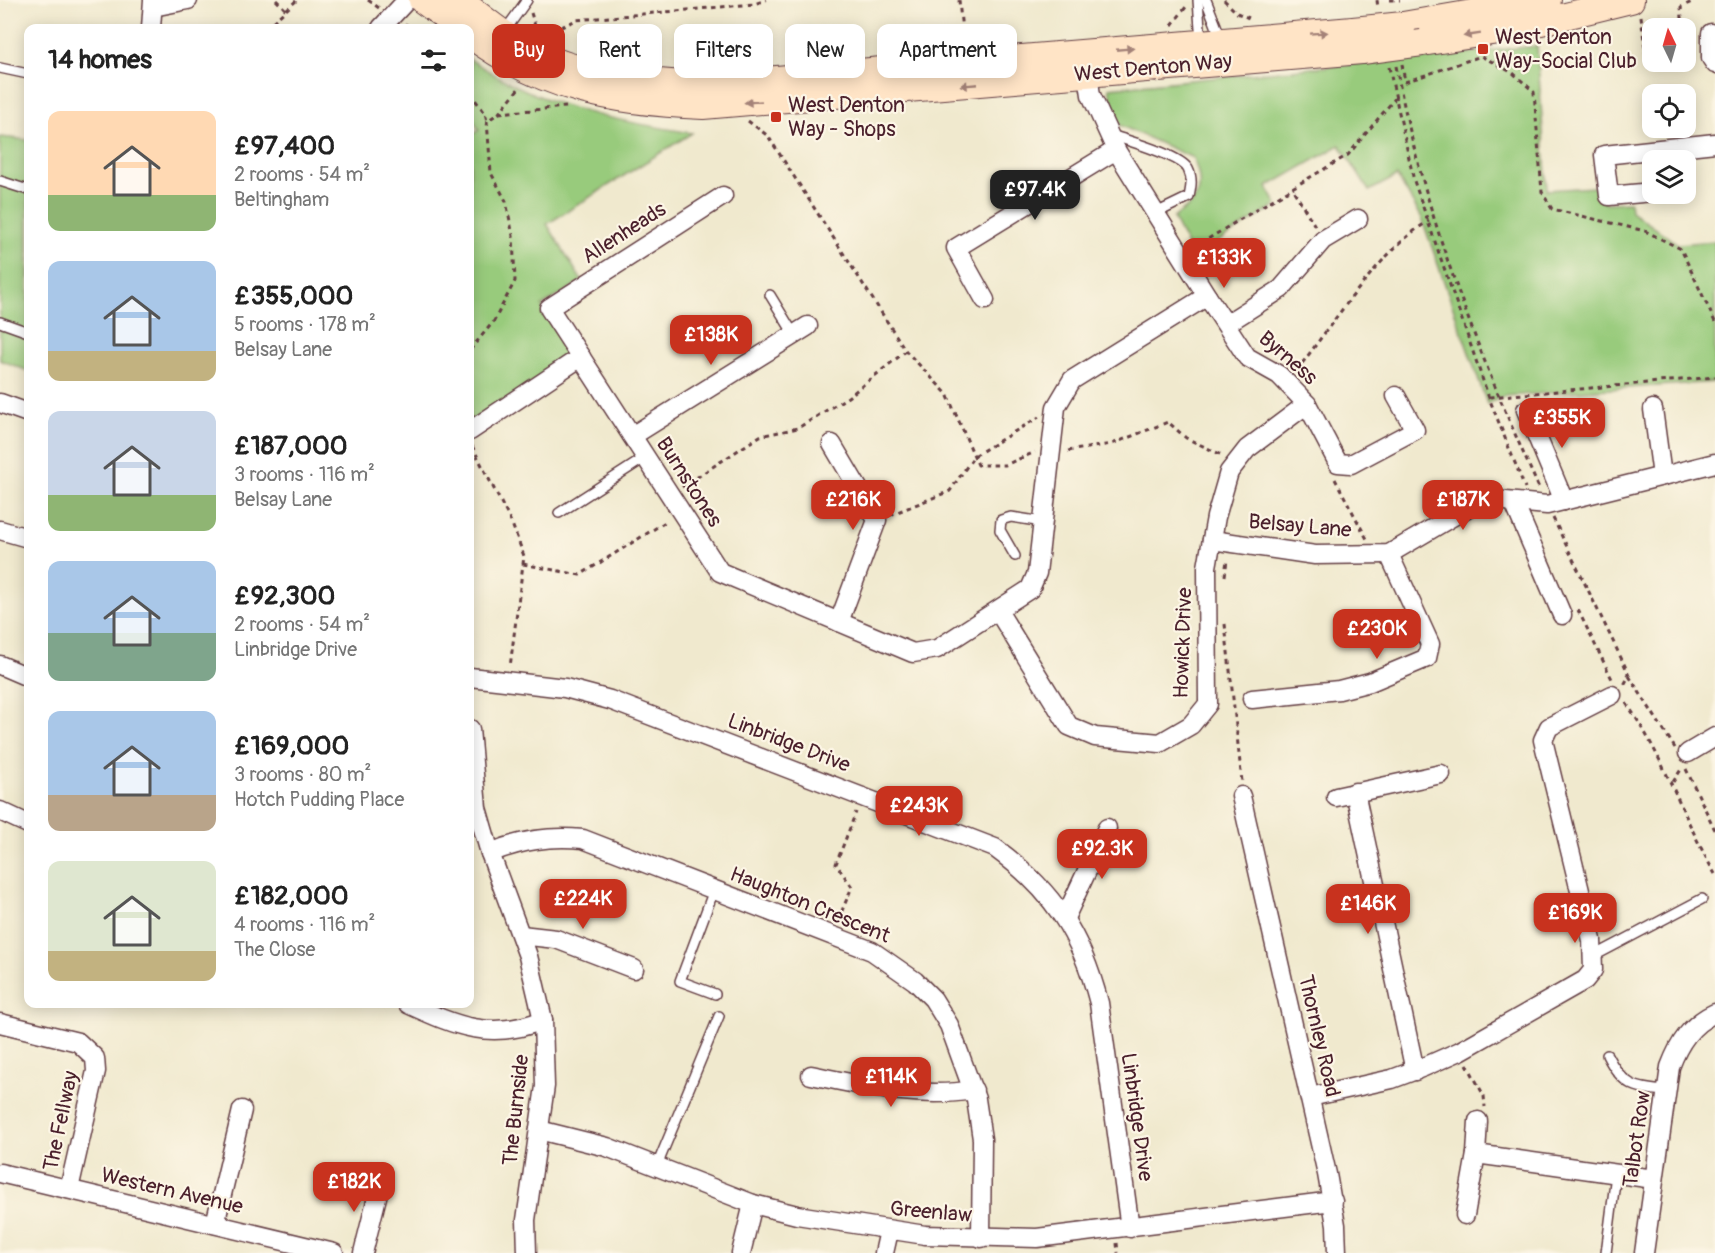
<!DOCTYPE html>
<html lang="en">
<head>
<meta charset="utf-8">
<style>
	body { margin:0; font-family:Pangolin,sans-serif; background:#f2f2f2; color:#222; height:100vh; display:flex; flex-direction:column; font-size:22px; white-space:nowrap }
	* { box-sizing:border-box; margin:0 }
	p { font-size:20px; color:#767676 }
	.icon { flex:none; width:33px; height:33px; fill:none; stroke:currentColor; stroke-width:2; stroke-linecap:round; stroke-linejoin:round }
	.map { position:relative; flex:1; overflow:hidden }
	.panel { position:absolute; left:24px; top:24px; width:450px; height:984px; display:flex; flex-direction:column; background:#fff; border-radius:12px; box-shadow:0 3px 15px #0003 }
	.panel>* { flex:none }
	.guide { position:absolute; left:492px; top:24px; width:570px; height:54px; display:flex; gap:12px }
	.needle { width:39px; rotate:355deg }
	.controls { position:absolute; left:1642px; top:18px; display:grid; gap:12px }
	.controls a { display:grid; place-items:center; width:54px; height:54px; border-radius:12px; background:#fff; box-shadow:0 3px 15px #0003; font-size:30px }
	.price { position:absolute; translate:-50% -51px; padding:0 14px; border-radius:12px; background:#c8321e; color:#fff; font-size:20px; line-height:39px; filter:drop-shadow(0 2px 3px #0008) }
	.price::after { content:''; position:absolute; left:50%; top:36px; width:18px; height:14px; margin-left:-9px; background:inherit; clip-path:polygon(0 0,100% 0,50% 100%) }
	.price.active { background:#222; color:#fff }
	ul { padding:0; list-style:none }
	li { display:flex; align-items:center; gap:18px; height:150px; padding:0 24px }
	li span { display:grid; place-items:center; flex:none; width:168px; height:120px; border-radius:12px; color:#555 }
	li>.icon { margin-inline-start:auto }
	span .icon { width:72px; height:72px; fill:#fffc; stroke-width:1 }
	li b { font-size:26px }
	h2 { display:flex; justify-content:space-between; align-items:center; height:72px; padding:0 24px; font-size:26px }
	.chip { padding:0 21px; border-radius:12px; background:#fff; box-shadow:0 3px 15px #0003; font-size:21px; line-height:54px }
	.chip.active { background:#c8321e; color:#fff }
	.map>svg:first-child { display:block }
	.green { fill:#98cb7b; stroke:#717553; stroke-width:1.5 }
	.lines { fill:none; stroke-linecap:round; stroke-linejoin:round }
	.lane-casing { stroke:#633d43; stroke-width:12 }
	.street-casing { stroke:#633d43; stroke-width:21 }
	.secondary-casing { stroke:#633d43; stroke-width:28 }
	.path { stroke:#633d43; stroke-width:3; stroke-dasharray:4.5 4.5; stroke-linecap:butt }
	.lane { stroke:#fff; stroke-width:9 }
	.street { stroke:#fff; stroke-width:18 }
	.secondary { stroke:#ffe4c6; stroke-width:26 }
	.secondary-bridge-casing { stroke:#633d43; stroke-width:28; stroke-linecap:butt }
	.secondary-bridge { stroke:#ffe4c6; stroke-width:26 }
	.oneway { fill:#a48278 }
	.poi-dot { fill:#c8321e; stroke:#fcf5e5; stroke-width:2 }
	.labels { text-anchor:middle; dominant-baseline:central; stroke-width:4.5; stroke-linejoin:round; paint-order:stroke }
	.poi-label { font-size:21px; fill:#4a1f2b; stroke:#fcf5e5; text-anchor:start }
	.street-label { font-size:21px; fill:#4a1f2b; stroke:#fcf5e5 }
</style>
</head>
<body>
<div class="map">
<svg width="1715" height="1253" viewBox="0 0 1715 1253">
	<rect width="100%" height="100%" fill="#fcf5e5"/>
	<filter id="ink" filterUnits="userSpaceOnUse"><feTurbulence type="fractalNoise" baseFrequency=".0167" numOctaves="2"/><feDisplacementMap in="SourceGraphic" scale="12" xChannelSelector="R" yChannelSelector="G"/><feConvolveMatrix kernelMatrix="1 2 1 2 8 2 1 2 1" color-interpolation-filters="sRGB"/></filter>
	<filter id="wash" filterUnits="userSpaceOnUse"><feTurbulence type="fractalNoise" baseFrequency=".008" numOctaves="4" result="noise"/><feDisplacementMap in="SourceGraphic" scale="24" xChannelSelector="R" yChannelSelector="G"/><feGaussianBlur stdDeviation="1.35" result="paint"/><feColorMatrix in="noise" values="0 0 0 0 0 0 0 0 0 0 0 0 0 0 0 0 0 1.4 0 .05"/><feComposite in="paint" operator="in"/></filter>
	<g filter="url(#wash)">
		<rect width="100%" height="100%" fill="#f0e9ce"/>
		<!-- green -->
		<g class="green">
			<path d="M1537,46L1547,190L1594,187L1606,203L1630,202L1631,211L1678,244L1715,241V382L1505,396L1487,404L1421,216L1397,176L1369,191L1340,145L1267,187L1277,205L1193,257L1173,218C1200,200 1206,189 1193,158L1117,124L1109,88Z"/>
			<path d="M470,59C539,107 610,120 692,133L547,224L582,281L542,306L569,354L559,365L470,425V136L479,130L470,115Z"/>
			<path d="M0,137L28,140V371L0,360Z"/>
		</g>
	</g>
	<g filter="url(#ink)">
		<g class="lines">
			<!-- lane casing -->
			<g class="lane-casing">
				<g id="lane">
					<path d="M1198,0L1201,42"/>
					<path d="M1206,0L1219,33L1225,36"/>
					<path d="M504,32L527,0"/>
					<path d="M0,68L28,74"/>
					<path d="M1111,135C1128,141 1180,155 1188,169C1193,179 1191,187 1189,197L1156,213"/>
					<path d="M0,181L28,190"/>
					<path d="M770,295L795,336"/>
					<path d="M0,322L28,332"/>
					<path d="M559,513L646,457"/>
					<path d="M1015,556L1000,530L1001,520L1011,517L1043,522"/>
					<path d="M714,890L680,981L715,994"/>
					<path d="M1594,956L1702,899"/>
					<path d="M1607,1055C1622,1085 1634,1089 1667,1091"/>
					<path d="M656,1168L719,1016"/>
					<path d="M1606,1253L1616,1174"/>
				</g>
			</g>
			<!-- street casing -->
			<g class="street-casing">
				<g id="street">
					<path d="M153,7L188,0"/>
					<path d="M151,28L153,0"/>
					<path d="M381,28L407,0"/>
					<path d="M1711,33V58L1715,64"/>
					<path d="M1086,62L1091,95L1116,150L1207,296L1247,357L1279,375L1307,404L1338,463L1351,464L1415,430L1396,396"/>
					<path d="M1653,192L1609,196L1604,155L1715,143"/>
					<path d="M723,196L549,308L720,572L913,653L937,649L1030,589L1037,573L1056,407L1072,380L1207,296"/>
					<path d="M985,300L956,248L1116,150"/>
					<path d="M1226,324L1281,289L1323,240L1358,219"/>
					<path d="M0,403L28,413"/>
					<path d="M1653,409L1662,476"/>
					<path d="M1526,410L1564,501"/>
					<path d="M470,431L581,357"/>
					<path d="M632,436L808,326"/>
					<path d="M832,444L877,520L839,622"/>
					<path d="M1514,503L1562,615"/>
					<path d="M0,530L28,538"/>
					<path d="M1212,540L1315,555L1389,554L1474,504L1495,500L1547,505L1715,463"/>
					<path d="M998,611L1069,726L1095,737L1160,743L1191,725L1208,704L1207,567L1216,517L1229,472L1247,449L1307,404"/>
					<path d="M0,665L28,677"/>
					<path d="M470,677L565,688L610,700L995,848C1052,890 1081,933 1099,1003L1130,1228"/>
					<path d="M1252,699L1339,690L1370,682L1427,658L1430,644L1389,554"/>
					<path d="M470,729L477,808L490,853L528,956L543,1020L545,1086L526,1220L527,1253"/>
					<path d="M1688,753L1715,737"/>
					<path d="M1355,792L1415,1071"/>
					<path d="M1241,796L1327,1174L1336,1225L1337,1253"/>
					<path d="M1336,797L1441,774"/>
					<path d="M0,811L28,824"/>
					<path d="M490,853C522,840 549,836 583,839L872,951L915,981L933,999L949,1025L976,1099L982,1139L981,1238"/>
					<path d="M1065,918L1107,828"/>
					<path d="M521,935L556,939L634,969"/>
					<path d="M408,1004C456,1026 491,1041 543,1020"/>
					<path d="M0,1023L78,1042L95,1058L96,1071L69,1189"/>
					<path d="M811,1075C865,1086 918,1099 974,1090"/>
					<path d="M1310,1097L1392,1079L1424,1067L1460,1051L1585,980L1593,970L1592,940L1543,740L1549,727L1612,695"/>
					<path d="M539,1130L607,1147L753,1204L797,1215L925,1235L1037,1238L1333,1201"/>
					<path d="M1476,1154L1654,1179"/>
					<path d="M0,1173L334,1253"/>
					<path d="M1465,1215L1476,1154L1478,1121"/>
					<path d="M215,1224L242,1110"/>
					<path d="M363,1253L381,1181"/>
					<path d="M741,1253L753,1204"/>
					<path d="M884,1253L889,1231"/>
					<path d="M1644,1253L1670,1067C1679,1043 1691,1024 1715,1013"/>
				</g>
			</g>
			<!-- secondary casing -->
			<g class="secondary-casing">
				<g id="secondary">
					<path d="M422,0L460,28"/>
					<path d="M459,0C481,16 502,35 526,48C581,77 643,82 704,85L1353,30"/>
					<path d="M1403,25L1548,0"/>
					<path d="M470,35C544,90 614,102 703,106L1362,51"/>
					<path d="M1422,43L1517,28L1631,0"/>
				</g>
			</g>
			<!-- path -->
			<g class="path">
				<path d="M276,0L286,10"/>
				<path d="M368,0L379,8"/>
				<path d="M959,0L963,42"/>
				<path d="M1224,0L1237,13L1249,18"/>
				<path d="M1377,0L1378,8"/>
				<path d="M1390,0H1400"/>
				<path d="M531,13L536,29"/>
				<path d="M1641,16L1646,57L1653,56"/>
				<path d="M405,24L413,28"/>
				<path d="M1172,25L1186,7"/>
				<path d="M266,28L297,0"/>
				<path d="M1683,28L1681,7L1696,0"/>
				<path d="M545,35L576,20L754,4L766,0"/>
				<path d="M1402,64L1405,82L1481,56L1513,73L1534,92L1542,192L1552,209L1645,231L1681,249L1715,322"/>
				<path d="M1396,66C1423,211 1478,354 1539,488"/>
				<path d="M1389,67L1414,181L1489,398L1525,488"/>
				<path d="M470,93L485,113L487,121"/>
				<path d="M499,113L566,107"/>
				<path d="M748,121L768,136L906,351L947,394L978,465H1005L1035,452"/>
				<path d="M1315,226L1292,188L1348,155L1397,96"/>
				<path d="M1193,248L1292,188"/>
				<path d="M470,350L494,321L515,281L513,236L506,201L491,173L487,121L499,113L519,88"/>
				<path d="M1297,370C1331,326 1382,248 1429,221"/>
				<path d="M1490,397L1715,377"/>
				<path d="M472,446L512,524L524,556L510,667"/>
				<path d="M1068,451L1112,444L1168,422L1186,438L1224,456"/>
				<path d="M1335,479L1367,539"/>
				<path d="M682,487L760,436L798,428L848,397L906,351"/>
				<path d="M890,515L950,491L974,456L1039,417"/>
				<path d="M1553,518L1625,666L1629,676L1624,685"/>
				<path d="M523,564L580,575L667,521"/>
				<path d="M1225,576L1227,559"/>
				<path d="M1578,610L1612,679"/>
				<path d="M1225,624L1242,782"/>
				<path d="M1629,676L1675,748"/>
				<path d="M1626,703C1664,756 1683,818 1715,874"/>
				<path d="M1686,769L1715,830"/>
				<path d="M1673,782L1682,768"/>
				<path d="M838,920L852,887L836,864L856,812"/>
				<path d="M1467,1064L1484,1096L1485,1107"/>
				<path d="M1117,1243L1118,1253"/>
			</g>
			<!-- lane -->
			<use href="#lane" class="lane"/>
			<!-- street -->
			<use href="#street" class="street"/>
			<!-- secondary -->
			<use href="#secondary" class="secondary"/>
			<!-- secondary-bridge casing -->
			<g class="secondary-bridge-casing">
				<g id="secondary-bridge">
					<path d="M1353,30L1403,25"/>
					<path d="M1362,51L1422,43"/>
				</g>
			</g>
			<!-- secondary-bridge -->
			<use href="#secondary-bridge" class="secondary-bridge"/>
		</g>
		<!-- one-way arrows -->
		<defs><path id="oneway-solid" d="M-6-.8H1V-3.2L6.5 0L1 3.2V.8H-6Z" transform="scale(1.5)"/></defs>
		<g class="oneway">
			<use href="#oneway-solid" transform="translate(1319 33) rotate(-4)"/>
			<use href="#oneway-solid" transform="translate(1472 35) rotate(171)"/>
			<use href="#oneway-solid" transform="translate(1125 49) rotate(-5)"/>
			<use href="#oneway-solid" transform="translate(969 85) rotate(175)"/>
			<use href="#oneway-solid" transform="translate(753 102) rotate(176)"/>
		</g>
	</g>
	<!-- markers -->
	<g class="poi-dot">
		<rect x="1477" y="43" width="12" height="12" rx="3"/>
		<rect x="770" y="111" width="12" height="12" rx="3"/>
	</g>
	<g class="labels">
		<!-- poi labels -->
		<g class="poi-label">
			<text x="1495" y="37">West Denton<tspan x="1495" dy="24">Way-Social Club</tspan></text>
			<text x="788" y="105">West Denton<tspan x="788" dy="24">Way - Shops</tspan></text>
		</g>
		<!-- street labels -->
		<g class="street-label">
			<text transform="translate(1153 68) rotate(-5)">West Denton Way</text>
			<text transform="translate(624 233) rotate(-33)">Allenheads</text>
			<text transform="translate(1288 358) rotate(41)">Byrness</text>
			<text transform="translate(689 482) rotate(57)">Burnstones</text>
			<text transform="translate(1300 526) rotate(5)">Belsay Lane</text>
			<text transform="translate(1183 643) rotate(-88)">Howick Drive</text>
			<text transform="translate(789 743) rotate(21)">Linbridge Drive</text>
			<text transform="translate(810 905) rotate(22)">Haughton Crescent</text>
			<text transform="translate(1319 1036) rotate(77)">Thornley Road</text>
			<text transform="translate(516 1110) rotate(-84)">The Burnside</text>
			<text transform="translate(1137 1117) rotate(82)">Linbridge Drive</text>
			<text transform="translate(61 1121) rotate(-78)">The Fellway</text>
			<text transform="translate(1637 1139) rotate(-82)">Talbot Row</text>
			<text transform="translate(172 1191) rotate(13)">Western Avenue</text>
			<text transform="translate(931 1212) rotate(5)">Greenlaw</text>
		</g>
	</g>
</svg>
<div class="controls">
<a><svg class="needle" viewBox="-14 -14 28 28"><path d="M0-13l5 13h-10z" fill="#e53935"/><path d="M0 13l5-13h-10z" fill="#767676"/></svg></a>
<a><svg class="icon" aria-label="locate" viewBox="0 0 24 24"><circle cx="12" cy="12" r="6"/><path d="M12 2v4M12 18v4M2 12h4M18 12h4"/></svg></a>
<a><svg class="icon" aria-label="layers" viewBox="0 0 24 24"><path d="M12 4l9 5-9 5-9-5zM3 14l9 5 9-5"/></svg></a>
</div>
<b class="price active" style="left:1035px;top:221px">£97.4K</b>
<b class="price" style="left:1224px;top:289px">£133K</b>
<b class="price" style="left:711px;top:366px">£138K</b>
<b class="price" style="left:1562px;top:449px">£355K</b>
<b class="price" style="left:853px;top:531px">£216K</b>
<b class="price" style="left:1463px;top:531px">£187K</b>
<b class="price" style="left:1377px;top:660px">£230K</b>
<b class="price" style="left:919px;top:837px">£243K</b>
<b class="price" style="left:1102px;top:880px">£92.3K</b>
<b class="price" style="left:583px;top:930px">£224K</b>
<b class="price" style="left:1368px;top:935px">£146K</b>
<b class="price" style="left:1575px;top:944px">£169K</b>
<b class="price" style="left:891px;top:1108px">£114K</b>
<b class="price" style="left:354px;top:1213px">£182K</b>
<div class="guide">
<a class="chip active">Buy</a>
<a class="chip">Rent</a>
<a class="chip">Filters</a>
<a class="chip">New</a>
<a class="chip">Apartment</a>
</div>
<section class="panel">
<h2>14 homes<svg class="icon" aria-label="filters" viewBox="0 0 24 24"><path d="M4 7h16M4 17h16"/><circle cx="9" cy="7" r="2"/><circle cx="15" cy="17" r="2"/></svg></h2>
<ul>
<li><span style="background:linear-gradient(#ffd9b3 70%,#8fb573 0)"><svg class="icon" aria-label="home" viewBox="0 0 24 24"><path d="M3 11l9-7 9 7M6 9v11h12V9"/></svg></span><div><b>£97,400</b><p>2 rooms · 54 m²</p><p>Beltingham</p></div></li>
<li><span style="background:linear-gradient(#a9c7e8 75%,#c2b280 0)"><svg class="icon" aria-label="home" viewBox="0 0 24 24"><path d="M3 11l9-7 9 7M6 9v11h12V9"/></svg></span><div><b>£355,000</b><p>5 rooms · 178 m²</p><p>Belsay Lane</p></div></li>
<li><span style="background:linear-gradient(#c9d6e8 70%,#8fb573 0)"><svg class="icon" aria-label="home" viewBox="0 0 24 24"><path d="M3 11l9-7 9 7M6 9v11h12V9"/></svg></span><div><b>£187,000</b><p>3 rooms · 116 m²</p><p>Belsay Lane</p></div></li>
<li><span style="background:linear-gradient(#a9c7e8 60%,#7fa58c 0)"><svg class="icon" aria-label="home" viewBox="0 0 24 24"><path d="M3 11l9-7 9 7M6 9v11h12V9"/></svg></span><div><b>£92,300</b><p>2 rooms · 54 m²</p><p>Linbridge Drive</p></div></li>
<li><span style="background:linear-gradient(#a9c7e8 70%,#b9a48a 0)"><svg class="icon" aria-label="home" viewBox="0 0 24 24"><path d="M3 11l9-7 9 7M6 9v11h12V9"/></svg></span><div><b>£169,000</b><p>3 rooms · 80 m²</p><p>Hotch Pudding Place</p></div></li>
<li><span style="background:linear-gradient(#dfe7d0 75%,#c2b280 0)"><svg class="icon" aria-label="home" viewBox="0 0 24 24"><path d="M3 11l9-7 9 7M6 9v11h12V9"/></svg></span><div><b>£182,000</b><p>4 rooms · 116 m²</p><p>The Close</p></div></li>
</ul>
</section>
</div>
</body>
</html>
